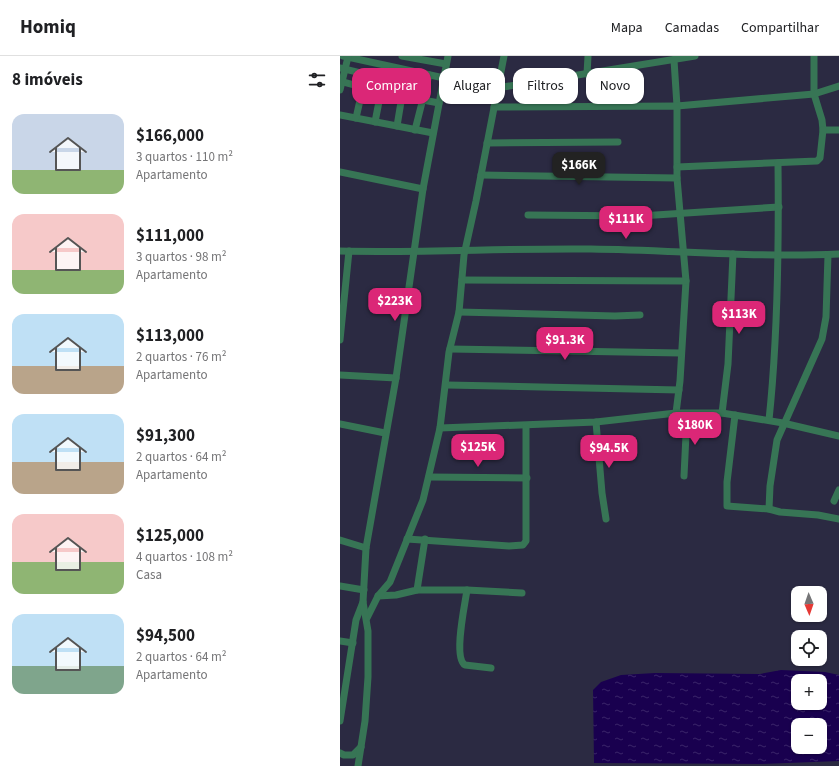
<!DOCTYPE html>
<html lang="pt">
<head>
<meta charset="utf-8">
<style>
	body { margin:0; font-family:"Source Sans 3",sans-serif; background:#f2f2f2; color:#202124; height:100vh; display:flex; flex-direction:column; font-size:15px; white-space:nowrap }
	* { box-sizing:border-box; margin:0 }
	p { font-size:13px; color:#757577 }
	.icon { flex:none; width:22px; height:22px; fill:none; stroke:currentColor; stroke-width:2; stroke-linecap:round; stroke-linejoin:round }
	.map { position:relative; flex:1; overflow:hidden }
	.details { display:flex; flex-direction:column; background:#fff; width:340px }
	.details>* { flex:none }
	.guide { position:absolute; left:12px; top:12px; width:380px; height:36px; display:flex; gap:8px }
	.needle { width:26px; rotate:178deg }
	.fabs { position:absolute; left:451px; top:530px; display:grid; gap:8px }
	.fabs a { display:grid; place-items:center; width:36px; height:36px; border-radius:8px; background:#fff; box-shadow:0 1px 3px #0004; font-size:20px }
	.price { position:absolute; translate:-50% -34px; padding:0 9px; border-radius:8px; background:#db2777; color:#fff; font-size:13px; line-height:26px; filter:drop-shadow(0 1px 2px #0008) }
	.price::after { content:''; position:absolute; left:50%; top:24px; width:12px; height:9px; margin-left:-6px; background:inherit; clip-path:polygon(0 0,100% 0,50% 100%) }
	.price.active { background:#222; color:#fff }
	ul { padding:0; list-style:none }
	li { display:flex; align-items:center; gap:12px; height:100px; padding:0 12px }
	li span { display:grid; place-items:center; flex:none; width:112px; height:80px; border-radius:12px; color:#555 }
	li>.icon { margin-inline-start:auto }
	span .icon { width:48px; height:48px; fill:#fffc; stroke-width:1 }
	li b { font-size:17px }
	h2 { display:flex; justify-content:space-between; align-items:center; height:48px; padding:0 12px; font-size:17px }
	.chip { padding:0 14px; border-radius:12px; background:#fff; box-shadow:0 1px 3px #0004; font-size:14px; line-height:36px }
	.chip.active { background:#db2777; color:#fff }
	header { display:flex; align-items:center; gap:24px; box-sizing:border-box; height:56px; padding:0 20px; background:#fff; border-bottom:1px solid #e0e0e0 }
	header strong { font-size:19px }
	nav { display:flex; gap:22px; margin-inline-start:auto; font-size:14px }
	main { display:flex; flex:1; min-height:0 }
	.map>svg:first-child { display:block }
	.water { fill:url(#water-ripples); fill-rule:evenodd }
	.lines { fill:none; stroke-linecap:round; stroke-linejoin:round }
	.minor { stroke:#377555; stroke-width:7 }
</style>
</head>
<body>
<header>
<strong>Homiq</strong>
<nav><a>Mapa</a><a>Camadas</a><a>Compartilhar</a></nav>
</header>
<main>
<section class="details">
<h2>8 imóveis<svg class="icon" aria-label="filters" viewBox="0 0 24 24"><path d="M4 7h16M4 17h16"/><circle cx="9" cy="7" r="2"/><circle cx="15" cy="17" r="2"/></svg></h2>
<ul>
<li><span style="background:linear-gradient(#c9d6e8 70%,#8fb573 0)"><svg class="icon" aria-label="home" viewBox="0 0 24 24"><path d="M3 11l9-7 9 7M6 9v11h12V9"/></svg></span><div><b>$166,000</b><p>3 quartos · 110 m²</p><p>Apartamento</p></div></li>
<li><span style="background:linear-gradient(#f6c9c9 70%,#8fb573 0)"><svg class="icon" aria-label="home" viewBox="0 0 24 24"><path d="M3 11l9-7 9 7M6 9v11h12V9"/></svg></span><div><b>$111,000</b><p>3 quartos · 98 m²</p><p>Apartamento</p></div></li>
<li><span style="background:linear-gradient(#bfe0f5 65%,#b9a48a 0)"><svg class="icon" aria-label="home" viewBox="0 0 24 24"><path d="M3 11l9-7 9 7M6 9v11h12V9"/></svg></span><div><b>$113,000</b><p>2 quartos · 76 m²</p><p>Apartamento</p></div></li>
<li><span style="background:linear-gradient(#bfe0f5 60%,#b9a48a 0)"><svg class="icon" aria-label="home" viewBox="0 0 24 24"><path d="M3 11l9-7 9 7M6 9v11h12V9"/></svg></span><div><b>$91,300</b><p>2 quartos · 64 m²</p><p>Apartamento</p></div></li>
<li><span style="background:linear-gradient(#f6c9c9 60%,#8fb573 0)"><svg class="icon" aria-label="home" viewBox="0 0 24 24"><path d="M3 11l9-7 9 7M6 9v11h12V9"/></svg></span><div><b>$125,000</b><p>4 quartos · 108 m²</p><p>Casa</p></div></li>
<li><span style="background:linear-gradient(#bfe0f5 65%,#7fa58c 0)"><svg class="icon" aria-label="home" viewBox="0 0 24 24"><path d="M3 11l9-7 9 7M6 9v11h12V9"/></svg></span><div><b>$94,500</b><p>2 quartos · 64 m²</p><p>Apartamento</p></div></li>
</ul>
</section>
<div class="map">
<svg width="499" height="710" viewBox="0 0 499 710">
	<defs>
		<pattern id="water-ripples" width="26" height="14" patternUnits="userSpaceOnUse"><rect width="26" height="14" fill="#19004f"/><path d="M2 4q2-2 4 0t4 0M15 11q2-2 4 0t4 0" fill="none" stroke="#3a2569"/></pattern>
	</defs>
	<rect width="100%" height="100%" fill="#2b2a42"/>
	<!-- water -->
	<path class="water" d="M441,614L485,616L499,619V705L422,708L254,707L253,634L261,626L281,619L315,617L420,618ZM458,625H480V647H458ZM458,669H480V691H458Z"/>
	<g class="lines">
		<!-- minor -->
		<g class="minor">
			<path d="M3,0L104,22"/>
			<path d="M62,0L106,8"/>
			<path d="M474,0V38L482,64L483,74H499"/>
			<path d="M334,4L337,50L474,38L499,30"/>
			<path d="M0,12L86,33"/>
			<path d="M247,18L248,0"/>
			<path d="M0,25L40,36L99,47"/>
			<path d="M157,32L355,0"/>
			<path d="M0,34L8,1"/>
			<path d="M154,51L337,50V122L346,225L340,325L336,357"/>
			<path d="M0,59L93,77"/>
			<path d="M16,62L23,31"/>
			<path d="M35,66L46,10"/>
			<path d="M57,70L62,40"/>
			<path d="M75,74L89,19"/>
			<path d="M147,87L278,86"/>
			<path d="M337,111L477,105L480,102L483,74"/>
			<path d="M0,116L83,133"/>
			<path d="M141,119L337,122"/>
			<path d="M188,159L300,160L439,151"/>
			<path d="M0,195C84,197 167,192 251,193C334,194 416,202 499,198"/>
			<path d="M122,224L346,225"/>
			<path d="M119,256L275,260L300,259"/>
			<path d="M0,284L9,195"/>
			<path d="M110,293L341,297"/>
			<path d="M0,319L56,322"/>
			<path d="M107,329C184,331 262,332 339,334"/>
			<path d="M382,357L388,308L393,198"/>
			<path d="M395,359L387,426V450L429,453L440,456L478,459L499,463"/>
			<path d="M429,364C438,279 439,193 438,107"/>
			<path d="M256,366L262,437L266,463"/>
			<path d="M0,368L45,377"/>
			<path d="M100,372L256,366L336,357H382L443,367L499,380"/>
			<path d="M344,420L347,358"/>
			<path d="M89,421L187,422"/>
			<path d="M494,445L499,434"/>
			<path d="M429,453L430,430L437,384L482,283L486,261L488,199"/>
			<path d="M67,483L169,490L183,489L186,485V370"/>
			<path d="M0,484L26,492"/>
			<path d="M0,530L24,534"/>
			<path d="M77,534H127L182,537"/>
			<path d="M127,534C125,548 113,602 125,609L151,612"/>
			<path d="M38,540L56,539L77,534L85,483"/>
			<path d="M27,562L38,540L50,526L83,444L100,372L109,296L119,256L124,199L136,145L164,0"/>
			<path d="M0,585L13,587"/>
			<path d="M0,665L16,564L23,546"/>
			<path d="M0,697L4,699H13L21,691"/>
			<path d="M18,710L25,665L28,621V575L23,546L26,492L56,322L83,133L108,0"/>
		</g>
	</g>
</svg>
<div class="fabs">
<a><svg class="needle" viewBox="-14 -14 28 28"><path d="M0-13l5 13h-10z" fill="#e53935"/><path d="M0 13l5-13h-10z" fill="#757577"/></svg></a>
<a><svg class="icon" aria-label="locate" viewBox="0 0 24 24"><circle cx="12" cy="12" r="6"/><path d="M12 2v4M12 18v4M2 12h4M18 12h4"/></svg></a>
<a>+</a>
<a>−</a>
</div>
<b class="price active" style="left:239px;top:130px">$166K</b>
<b class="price" style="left:286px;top:184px">$111K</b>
<b class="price" style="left:55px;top:266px">$223K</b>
<b class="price" style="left:399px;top:279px">$113K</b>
<b class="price" style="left:225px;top:305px">$91.3K</b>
<b class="price" style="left:355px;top:390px">$180K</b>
<b class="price" style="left:138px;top:412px">$125K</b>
<b class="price" style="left:269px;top:413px">$94.5K</b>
<div class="guide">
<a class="chip active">Comprar</a>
<a class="chip">Alugar</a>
<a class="chip">Filtros</a>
<a class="chip">Novo</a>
</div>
</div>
</main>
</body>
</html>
